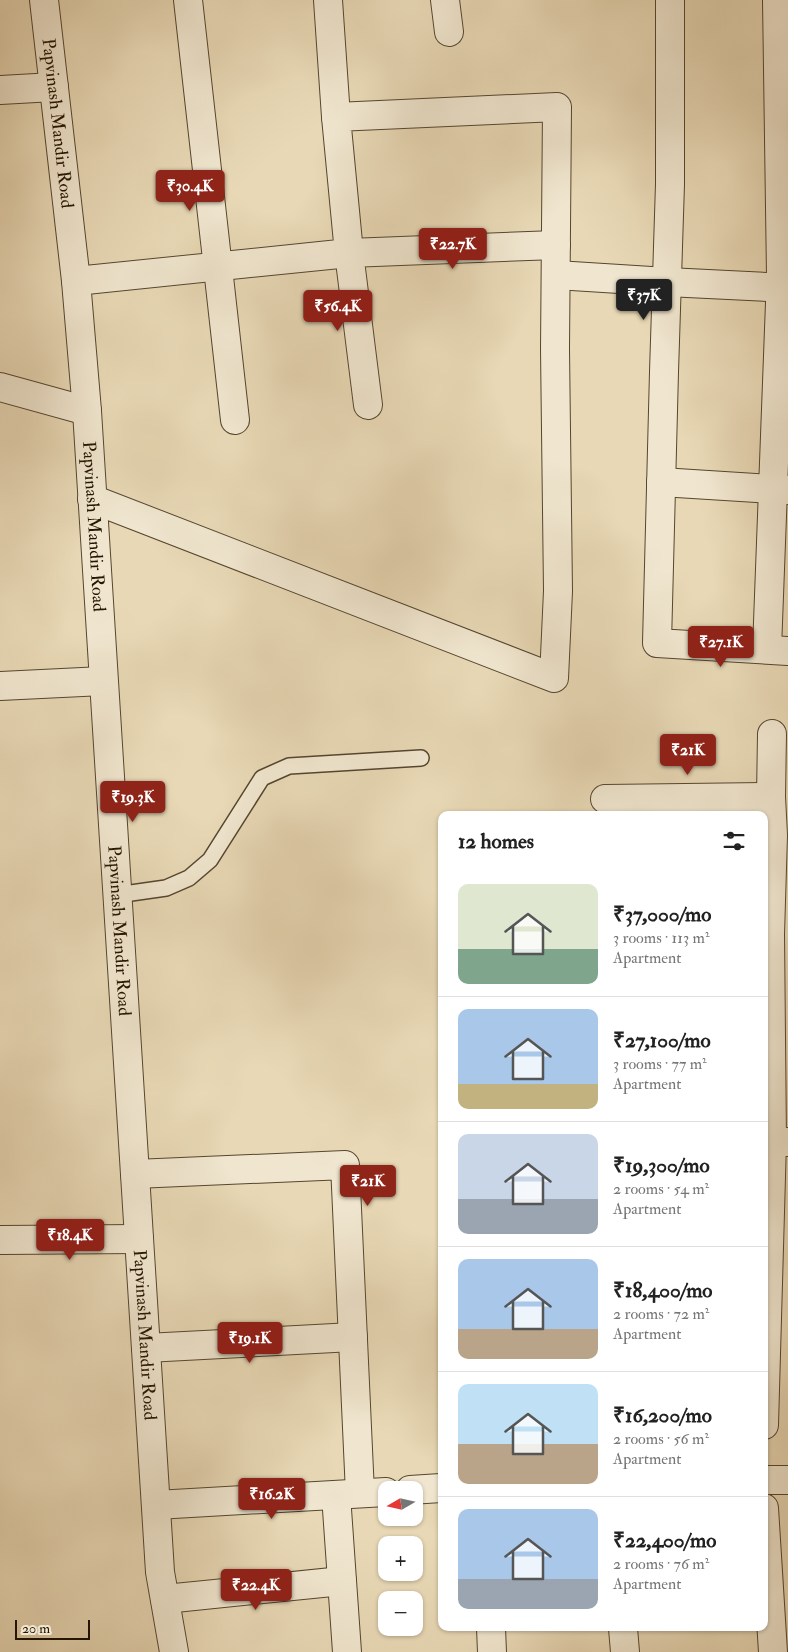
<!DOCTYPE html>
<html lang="en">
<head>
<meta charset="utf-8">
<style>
	body { margin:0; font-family:"IM FELL Double Pica",serif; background:#f2f2f2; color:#222; height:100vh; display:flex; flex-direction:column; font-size:19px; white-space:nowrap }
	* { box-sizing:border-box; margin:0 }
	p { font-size:16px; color:#767676 }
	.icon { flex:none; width:28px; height:28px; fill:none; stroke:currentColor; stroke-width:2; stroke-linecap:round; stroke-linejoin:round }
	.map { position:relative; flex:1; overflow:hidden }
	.side { position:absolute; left:438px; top:811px; width:330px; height:820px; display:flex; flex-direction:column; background:#fff; border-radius:10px; box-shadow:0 1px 4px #0004 }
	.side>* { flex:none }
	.needle { width:32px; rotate:261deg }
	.buttons { position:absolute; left:378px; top:1481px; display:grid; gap:10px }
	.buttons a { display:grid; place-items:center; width:45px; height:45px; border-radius:10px; background:#fff; box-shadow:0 1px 4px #0004; font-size:25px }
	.scale { position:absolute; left:15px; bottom:12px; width:75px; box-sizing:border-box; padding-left:5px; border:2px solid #241602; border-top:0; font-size:14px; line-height:18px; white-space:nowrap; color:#241602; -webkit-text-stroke:4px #f0e6cf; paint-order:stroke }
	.price { position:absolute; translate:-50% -42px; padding:0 11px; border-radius:5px; background:#8f2418; color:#fff; font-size:16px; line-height:32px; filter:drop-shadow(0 1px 2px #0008) }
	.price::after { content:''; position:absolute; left:50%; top:30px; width:15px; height:11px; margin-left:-8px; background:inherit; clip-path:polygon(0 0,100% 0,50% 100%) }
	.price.current { background:#222; color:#fff }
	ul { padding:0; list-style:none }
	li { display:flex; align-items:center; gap:15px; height:125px; padding:0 20px }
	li+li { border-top:1px solid #e0e0e0 }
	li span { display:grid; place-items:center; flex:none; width:140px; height:100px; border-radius:10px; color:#555 }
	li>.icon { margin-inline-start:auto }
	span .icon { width:60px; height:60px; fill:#fffc; stroke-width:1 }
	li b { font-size:21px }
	h2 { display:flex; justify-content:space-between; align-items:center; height:60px; padding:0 20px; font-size:21px }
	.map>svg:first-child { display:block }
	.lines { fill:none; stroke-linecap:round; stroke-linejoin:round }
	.service-casing { stroke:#55462f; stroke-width:18 }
	.minor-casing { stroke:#55462f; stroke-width:30 }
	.tertiary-casing { stroke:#55462f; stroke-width:30 }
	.service { stroke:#f0e6cf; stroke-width:15 }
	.minor { stroke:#f0e6cf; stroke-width:28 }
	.tertiary { stroke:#f0e6cf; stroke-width:28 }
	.labels { text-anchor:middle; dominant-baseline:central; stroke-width:4.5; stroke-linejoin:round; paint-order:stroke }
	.street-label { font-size:18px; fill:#241602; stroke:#f0e6cf }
</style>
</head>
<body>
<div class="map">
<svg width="788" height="1652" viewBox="0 0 788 1652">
	<rect width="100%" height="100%" fill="#e8d8b5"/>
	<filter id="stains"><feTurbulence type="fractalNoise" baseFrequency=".004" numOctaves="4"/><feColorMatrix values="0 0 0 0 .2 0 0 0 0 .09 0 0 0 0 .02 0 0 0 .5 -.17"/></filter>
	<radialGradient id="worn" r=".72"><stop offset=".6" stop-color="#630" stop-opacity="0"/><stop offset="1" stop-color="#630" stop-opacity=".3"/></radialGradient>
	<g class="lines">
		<!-- service casing -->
		<g class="service-casing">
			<path id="service" d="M117,895L166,888L189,878L210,860L262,778L289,766L421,758"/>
		</g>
		<!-- minor casing -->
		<g class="minor-casing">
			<g id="minor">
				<path d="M188,0L235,420"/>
				<path d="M328,0L336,117"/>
				<path d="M445,0L449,32"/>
				<path d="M670,0V184L664,372L657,643L788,651"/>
				<path d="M0,90L54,87"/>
				<path d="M556,275L667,282L788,288"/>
				<path d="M76,281L349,253L336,117L557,107L555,349L558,591L554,678L92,499"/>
				<path d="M0,387L87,411"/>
				<path d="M368,405L349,253L556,245"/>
				<path d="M661,482L788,490"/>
				<path d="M767,649L781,276L777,0"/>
				<path d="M0,686L103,681"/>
				<path d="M772,734L771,797L773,835L770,934L772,1141"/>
				<path d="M605,799L771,797"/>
				<path d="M135,1174L345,1165L360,1493"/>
				<path d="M0,1240L139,1239"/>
				<path d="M146,1348L353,1337"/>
				<path d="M764,1425L772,1141L788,1142"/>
				<path d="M764,1480H788"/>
				<path d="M410,1490L441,1488"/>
				<path d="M336,1495L347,1652"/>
				<path d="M156,1505L386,1492"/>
				<path d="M764,1508L773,1652"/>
				<path d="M165,1599L342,1581"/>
				<path d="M491,1628L492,1652"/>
				<path d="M623,1628L625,1652"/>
			</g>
		</g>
		<!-- tertiary casing -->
		<g class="tertiary-casing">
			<g id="tertiary">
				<path id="s1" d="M44,0L76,281L87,411L160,1572L174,1652"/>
			</g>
		</g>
		<!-- service -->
		<use href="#service" class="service"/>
		<!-- minor -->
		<use href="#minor" class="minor"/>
		<!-- tertiary -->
		<use href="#tertiary" class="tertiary"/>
	</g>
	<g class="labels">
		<!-- street labels -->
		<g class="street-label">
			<text stroke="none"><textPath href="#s1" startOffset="124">Papvinash Mandir Road</textPath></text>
			<text stroke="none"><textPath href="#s1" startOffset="529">Papvinash Mandir Road</textPath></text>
			<text stroke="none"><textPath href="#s1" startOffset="934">Papvinash Mandir Road</textPath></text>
			<text stroke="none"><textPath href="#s1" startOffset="1339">Papvinash Mandir Road</textPath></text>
		</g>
	</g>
	<rect width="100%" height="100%" filter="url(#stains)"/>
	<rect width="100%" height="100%" fill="url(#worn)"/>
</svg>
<div class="buttons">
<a><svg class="needle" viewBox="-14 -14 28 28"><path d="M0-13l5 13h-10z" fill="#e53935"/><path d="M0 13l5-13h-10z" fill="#767676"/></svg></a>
<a>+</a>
<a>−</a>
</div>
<div class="scale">20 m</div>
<b class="price" style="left:190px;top:212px">₹30.4K</b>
<b class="price" style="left:453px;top:270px">₹22.7K</b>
<b class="price current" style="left:644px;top:321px">₹37K</b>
<b class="price" style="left:338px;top:332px">₹56.4K</b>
<b class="price" style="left:721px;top:668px">₹27.1K</b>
<b class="price" style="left:688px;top:776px">₹21K</b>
<b class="price" style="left:133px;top:823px">₹19.3K</b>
<b class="price" style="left:368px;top:1207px">₹21K</b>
<b class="price" style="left:70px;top:1261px">₹18.4K</b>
<b class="price" style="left:250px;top:1364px">₹19.1K</b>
<b class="price" style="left:272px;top:1520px">₹16.2K</b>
<b class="price" style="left:256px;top:1611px">₹22.4K</b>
<section class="side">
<h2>12 homes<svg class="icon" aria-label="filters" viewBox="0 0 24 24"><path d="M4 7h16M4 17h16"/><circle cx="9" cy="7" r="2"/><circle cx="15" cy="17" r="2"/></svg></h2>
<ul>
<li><span style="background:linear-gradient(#dfe7d0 65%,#7fa58c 0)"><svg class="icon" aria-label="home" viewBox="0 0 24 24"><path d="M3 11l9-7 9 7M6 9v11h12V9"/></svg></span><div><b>₹37,000/mo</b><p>3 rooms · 113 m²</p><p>Apartment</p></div></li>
<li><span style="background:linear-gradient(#a9c7e8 75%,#c2b280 0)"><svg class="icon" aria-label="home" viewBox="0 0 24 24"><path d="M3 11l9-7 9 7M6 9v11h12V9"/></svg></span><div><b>₹27,100/mo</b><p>3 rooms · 77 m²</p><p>Apartment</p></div></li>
<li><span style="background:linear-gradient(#c9d6e8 65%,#9aa5b1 0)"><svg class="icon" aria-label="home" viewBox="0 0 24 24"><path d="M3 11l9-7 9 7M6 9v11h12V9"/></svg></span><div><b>₹19,300/mo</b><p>2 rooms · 54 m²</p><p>Apartment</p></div></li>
<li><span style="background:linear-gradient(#a9c7e8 70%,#b9a48a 0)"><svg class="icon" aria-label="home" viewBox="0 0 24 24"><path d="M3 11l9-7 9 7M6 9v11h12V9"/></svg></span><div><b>₹18,400/mo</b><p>2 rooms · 72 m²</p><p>Apartment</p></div></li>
<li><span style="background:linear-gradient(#bfe0f5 60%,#b9a48a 0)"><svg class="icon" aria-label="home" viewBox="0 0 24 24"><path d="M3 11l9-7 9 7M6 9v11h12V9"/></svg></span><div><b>₹16,200/mo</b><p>2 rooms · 56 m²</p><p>Apartment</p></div></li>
<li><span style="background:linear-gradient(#a9c7e8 70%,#9aa5b1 0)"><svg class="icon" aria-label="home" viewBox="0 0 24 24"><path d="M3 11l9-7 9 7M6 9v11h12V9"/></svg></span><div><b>₹22,400/mo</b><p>2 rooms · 76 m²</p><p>Apartment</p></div></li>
</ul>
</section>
</div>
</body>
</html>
